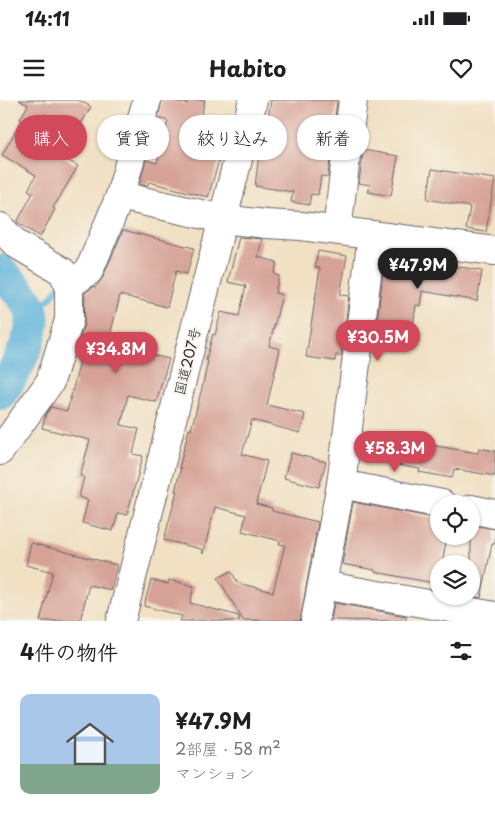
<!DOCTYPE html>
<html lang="ja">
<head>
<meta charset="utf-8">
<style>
	body { margin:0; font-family:"Playpen Sans","Klee One",sans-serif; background:#f2f2f2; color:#202124; height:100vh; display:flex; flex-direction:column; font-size:19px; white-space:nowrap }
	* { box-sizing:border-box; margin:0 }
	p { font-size:16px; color:#757577 }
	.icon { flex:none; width:28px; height:28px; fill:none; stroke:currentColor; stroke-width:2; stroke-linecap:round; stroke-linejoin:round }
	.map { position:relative; height:521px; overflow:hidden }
	.side { display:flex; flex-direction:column; background:#fff; flex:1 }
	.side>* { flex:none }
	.guide { position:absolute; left:15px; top:15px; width:465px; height:45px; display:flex; gap:10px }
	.fabs { position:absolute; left:430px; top:395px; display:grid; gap:10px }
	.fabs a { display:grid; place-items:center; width:50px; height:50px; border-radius:50%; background:#fff; box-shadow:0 1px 4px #0004; font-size:25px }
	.price { position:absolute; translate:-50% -42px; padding:0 11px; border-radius:18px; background:#d1495b; color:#fff; font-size:16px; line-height:32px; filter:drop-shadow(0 1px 2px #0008) }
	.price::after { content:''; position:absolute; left:50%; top:30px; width:15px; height:11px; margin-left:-8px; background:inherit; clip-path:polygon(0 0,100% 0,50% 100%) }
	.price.selected { background:#222; color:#fff }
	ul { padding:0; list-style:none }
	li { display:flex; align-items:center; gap:15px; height:125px; padding:0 20px }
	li+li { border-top:1px solid #e0e0e0 }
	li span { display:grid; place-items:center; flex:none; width:140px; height:100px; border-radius:10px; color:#555 }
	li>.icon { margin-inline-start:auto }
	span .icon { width:60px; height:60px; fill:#fffc; stroke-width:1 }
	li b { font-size:21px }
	h2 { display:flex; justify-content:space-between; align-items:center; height:60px; padding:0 20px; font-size:21px }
	.tag { padding:0 18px; border-radius:22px; background:#fff; box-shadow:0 1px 4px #0004; font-size:18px; line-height:45px }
	.tag.selected { background:#d1495b; color:#fff }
	.status { display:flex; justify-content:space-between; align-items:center; height:35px; padding:0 25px; background:#fff; direction:ltr }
	.status svg { height:14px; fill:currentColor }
	header { display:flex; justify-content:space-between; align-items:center; height:65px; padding:0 20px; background:#fff; font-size:22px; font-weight:700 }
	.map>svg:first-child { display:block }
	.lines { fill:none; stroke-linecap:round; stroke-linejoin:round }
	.stream { stroke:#5eb3da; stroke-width:5.5 }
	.river { stroke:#5eb3da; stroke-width:34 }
	.building { fill:#d6a296 }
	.minor-casing { stroke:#6a646a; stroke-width:30 }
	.highway-casing { stroke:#6a646a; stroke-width:30 }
	.minor { stroke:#fff; stroke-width:28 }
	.highway { stroke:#fff; stroke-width:28 }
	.labels { text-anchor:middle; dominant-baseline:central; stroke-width:4; stroke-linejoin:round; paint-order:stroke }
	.street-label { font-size:14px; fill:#22223b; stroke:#f7f3e8 }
</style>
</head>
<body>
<div class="status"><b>14:11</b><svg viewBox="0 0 49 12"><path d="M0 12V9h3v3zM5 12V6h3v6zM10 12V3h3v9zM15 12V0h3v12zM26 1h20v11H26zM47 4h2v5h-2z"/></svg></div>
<header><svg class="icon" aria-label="menu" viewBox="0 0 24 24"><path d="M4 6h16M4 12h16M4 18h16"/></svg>Habito<svg class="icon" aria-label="heart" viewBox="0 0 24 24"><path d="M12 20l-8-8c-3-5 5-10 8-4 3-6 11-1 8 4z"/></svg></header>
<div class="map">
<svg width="495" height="521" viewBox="0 0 495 521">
	<rect width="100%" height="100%" fill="#f7f3e8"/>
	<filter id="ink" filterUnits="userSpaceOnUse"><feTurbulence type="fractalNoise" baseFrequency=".02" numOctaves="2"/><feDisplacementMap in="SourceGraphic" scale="10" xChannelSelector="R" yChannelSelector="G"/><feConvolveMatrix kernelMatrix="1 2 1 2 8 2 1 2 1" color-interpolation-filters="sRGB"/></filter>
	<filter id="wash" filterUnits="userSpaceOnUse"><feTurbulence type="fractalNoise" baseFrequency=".0096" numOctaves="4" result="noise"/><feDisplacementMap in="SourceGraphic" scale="20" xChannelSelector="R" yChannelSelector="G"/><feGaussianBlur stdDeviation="1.12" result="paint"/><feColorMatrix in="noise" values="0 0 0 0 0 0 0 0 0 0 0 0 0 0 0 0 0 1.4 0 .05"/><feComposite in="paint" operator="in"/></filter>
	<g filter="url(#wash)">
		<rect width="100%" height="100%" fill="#f1e0c2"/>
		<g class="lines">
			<!-- stream -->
			<path class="stream" d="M31,209L50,199L59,186"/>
			<!-- river -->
			<path class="river" d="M0,171C10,182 23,193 30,207C41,228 13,275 0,293"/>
		</g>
		<g id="blocks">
			<!-- building -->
			<g class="building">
				<path d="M19,0H79L91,7L76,32L45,14L30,39L78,66L53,108L55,109L40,137L17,122L33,93L28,90L36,75L2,55L22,20L20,19L28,5Z"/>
				<path d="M162,0H170L187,4L188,0H205L197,33L225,40L208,97L149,82L147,86L140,84L146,60L157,63L168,21L158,18Z"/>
				<path d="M271,0H337L328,77L321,76L318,95L311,94L309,105L291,102L293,92L255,86L262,30H266Z"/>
				<path d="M363,50L398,56L391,96L368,92L370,85L359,83Z"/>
				<path d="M432,69L495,79L486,132L466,129L470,107L427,99Z"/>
				<path d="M123,130L194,148L187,174L176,171L167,207L120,195L108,244L169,259L156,302L128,295L121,325L139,329L133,354L143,356L127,415L118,413L113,431L82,423L88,400L79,397L84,377L80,376L90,340L42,328L46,314L51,307L67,311L81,258L74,257L84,224L85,193L93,187H96L103,177Z"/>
				<path d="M239,137L262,139L258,157L277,162L274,174L279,176L275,193L282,195L269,246L280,249L267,305L305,314L300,333L252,320L242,354L267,361L256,404L272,408V411L318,422L300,521L243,520L218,478L231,471L238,483L273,492L285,445L279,444L280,441L242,431L246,415L215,407L203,454L201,449L164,440L177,391H175L181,368H179L189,329L191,330L203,284L208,261L206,260L213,234L215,235L221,212L239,216L246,186L228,182Z"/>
				<path d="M318,151L347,156L340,195L349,196L341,256L336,255L335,261L306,257L320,168L315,167Z"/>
				<path d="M403,156L482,171L477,201L422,191L420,206L416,205L413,226L400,224L397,242L375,239L385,157L402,160Z"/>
				<path d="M390,333L419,338L418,343L478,353L479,348L495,351V376L454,369L452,378L419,372L420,369L385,363Z"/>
				<path d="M291,353L326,362L319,387L284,378Z"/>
				<path d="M353,402L439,419V436H447L442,464H439V484L375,472V470L342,464Z"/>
				<path d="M471,425L495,429V444H492L481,498L471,496Z"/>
				<path d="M31,443L117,465L111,490L89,485L80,521H40L53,472L26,465Z"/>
				<path d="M151,480L168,484L169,480L194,486L190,503L239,516V521H180L182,516L144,506Z"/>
				<path d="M334,503L406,516V521L331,520Z"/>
			</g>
		</g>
	</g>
	<g filter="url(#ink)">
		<use href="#blocks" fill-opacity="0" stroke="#6a646a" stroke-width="1"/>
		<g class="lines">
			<!-- minor casing -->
			<g class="minor-casing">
				<g id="minor">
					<path d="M120,96L223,119L266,124L301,126L495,151"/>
					<path d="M0,127L16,144L62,171L69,185"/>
					<path d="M337,130L353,0"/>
					<path d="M0,351L50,282L69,220V185L89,171L120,96L147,0"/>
					<path d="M341,384L442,404"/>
					<path d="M471,409L495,414"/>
					<path d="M322,485L495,516"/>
					<path d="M315,521L341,384L372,135"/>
				</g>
			</g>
			<!-- highway casing -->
			<g class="highway-casing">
				<path id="highway" d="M121,521L253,0"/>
			</g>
			<!-- minor -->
			<use href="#minor" class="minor"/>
			<!-- highway -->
			<use href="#highway" class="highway"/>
		</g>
	</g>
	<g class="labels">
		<!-- street labels -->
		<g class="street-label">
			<text transform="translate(187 261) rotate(-76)">国道207号</text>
		</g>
	</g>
</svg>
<div class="fabs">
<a><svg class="icon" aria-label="locate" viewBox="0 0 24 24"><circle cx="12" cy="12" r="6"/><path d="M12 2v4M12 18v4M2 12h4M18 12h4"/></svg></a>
<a><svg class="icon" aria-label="layers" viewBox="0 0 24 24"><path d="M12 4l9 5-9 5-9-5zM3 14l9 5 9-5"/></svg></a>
</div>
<b class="price selected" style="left:418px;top:190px">¥47.9M</b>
<b class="price" style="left:378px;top:262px">¥30.5M</b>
<b class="price" style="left:116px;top:274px">¥34.8M</b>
<b class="price" style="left:395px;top:373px">¥58.3M</b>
<div class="guide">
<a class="tag selected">購入</a>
<a class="tag">賃貸</a>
<a class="tag">絞り込み</a>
<a class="tag">新着</a>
</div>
</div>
<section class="side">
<h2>4件の物件<svg class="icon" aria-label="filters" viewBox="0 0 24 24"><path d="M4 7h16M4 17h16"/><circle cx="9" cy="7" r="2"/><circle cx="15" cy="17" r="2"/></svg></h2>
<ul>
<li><span style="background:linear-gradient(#a9c7e8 70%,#7fa58c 0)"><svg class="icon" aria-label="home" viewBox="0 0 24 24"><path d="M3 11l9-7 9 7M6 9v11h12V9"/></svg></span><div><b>¥47.9M</b><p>2部屋 · 58 m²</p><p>マンション</p></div></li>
</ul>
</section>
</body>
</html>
